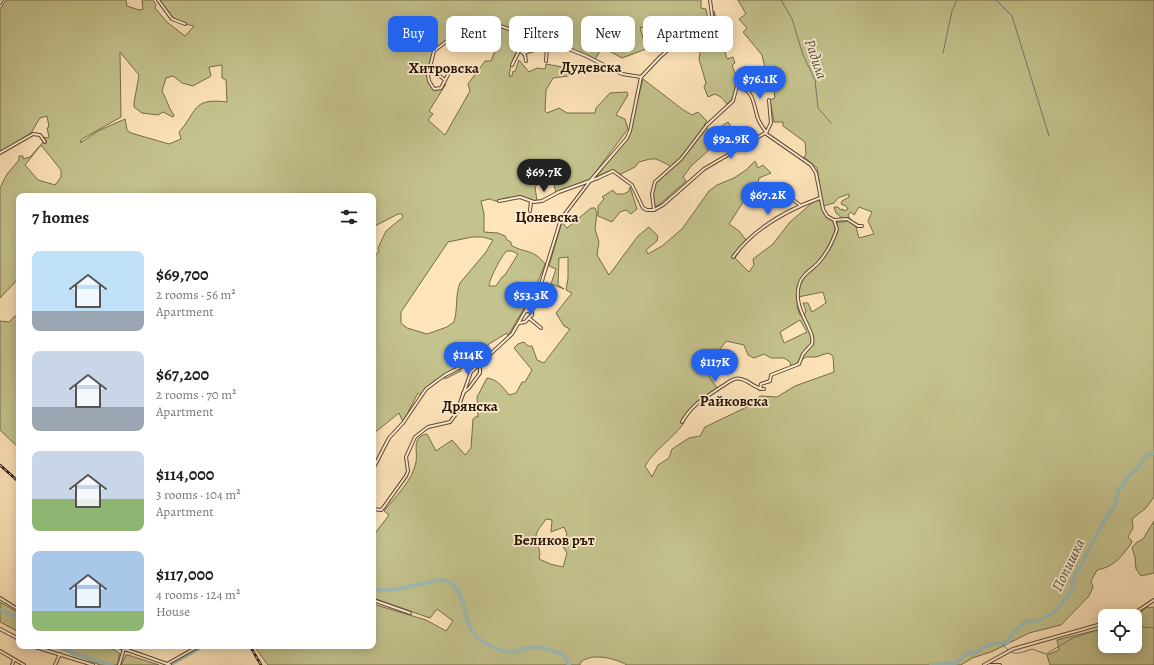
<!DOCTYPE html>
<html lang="en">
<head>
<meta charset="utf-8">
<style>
	body { margin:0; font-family:Alegreya,serif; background:#f2f2f2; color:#202124; height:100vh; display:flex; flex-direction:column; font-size:15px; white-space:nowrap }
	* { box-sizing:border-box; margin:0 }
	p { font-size:13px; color:#757577 }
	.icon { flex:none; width:22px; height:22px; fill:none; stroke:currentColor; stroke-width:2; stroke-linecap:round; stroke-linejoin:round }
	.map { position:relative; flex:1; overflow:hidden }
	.side { position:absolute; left:16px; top:193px; width:360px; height:456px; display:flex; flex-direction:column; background:#fff; border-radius:8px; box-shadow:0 2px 10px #0003 }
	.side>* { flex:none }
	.hud { position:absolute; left:388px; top:16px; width:380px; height:36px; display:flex; gap:8px }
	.controls { position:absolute; left:1098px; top:609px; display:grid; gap:8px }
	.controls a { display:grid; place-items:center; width:44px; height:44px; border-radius:8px; background:#fff; box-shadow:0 2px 10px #0003; font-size:20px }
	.price { position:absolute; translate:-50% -34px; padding:0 9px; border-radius:14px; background:#2563eb; color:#fff; font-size:13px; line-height:26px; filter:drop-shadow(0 1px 2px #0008) }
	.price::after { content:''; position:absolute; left:50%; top:24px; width:12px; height:9px; margin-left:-6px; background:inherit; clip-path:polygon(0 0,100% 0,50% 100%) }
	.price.on { background:#222; color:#fff }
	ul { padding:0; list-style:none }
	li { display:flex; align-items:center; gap:12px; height:100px; padding:0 16px }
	li span { display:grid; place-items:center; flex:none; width:112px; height:80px; border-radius:8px; color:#555 }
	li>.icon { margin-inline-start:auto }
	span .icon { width:48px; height:48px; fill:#fffc; stroke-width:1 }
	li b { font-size:17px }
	h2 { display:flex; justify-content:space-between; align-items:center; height:48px; padding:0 16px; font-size:17px }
	.tag { padding:0 14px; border-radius:8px; background:#fff; box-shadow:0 2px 10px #0003; font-size:14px; line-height:36px }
	.tag.on { background:#2563eb; color:#fff }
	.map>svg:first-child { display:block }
	.green { fill:#c4c38d; stroke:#766c48; fill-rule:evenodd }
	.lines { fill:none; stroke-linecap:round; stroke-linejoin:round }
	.stream { stroke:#707a6e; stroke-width:1 }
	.river { stroke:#a0beb5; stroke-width:4 }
	.minor-casing { stroke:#5e4832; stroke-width:4 }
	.minor { stroke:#feedd2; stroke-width:2 }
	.rail-casing { stroke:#291404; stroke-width:2.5 }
	.rail { stroke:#feedd2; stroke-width:1; stroke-dasharray:3; stroke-linecap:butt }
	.labels { text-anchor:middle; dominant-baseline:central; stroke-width:3.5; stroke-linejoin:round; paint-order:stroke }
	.water-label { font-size:15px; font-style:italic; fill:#535042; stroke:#feedd2 }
	.neighbourhood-label { font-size:15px; font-weight:bold; fill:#291404; stroke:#feedd2 }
</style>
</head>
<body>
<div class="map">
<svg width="1154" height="665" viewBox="0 0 1154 665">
	<rect width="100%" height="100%" fill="#fee4ba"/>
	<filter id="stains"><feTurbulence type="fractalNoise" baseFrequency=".005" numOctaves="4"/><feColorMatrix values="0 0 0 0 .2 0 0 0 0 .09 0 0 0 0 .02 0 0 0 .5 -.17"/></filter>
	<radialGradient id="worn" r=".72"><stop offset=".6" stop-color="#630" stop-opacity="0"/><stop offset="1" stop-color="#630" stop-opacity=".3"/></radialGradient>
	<!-- green -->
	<g class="green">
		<path d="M6,0H126L127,6L139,10L143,9L142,0H153L156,5L155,8L167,22L185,36L194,26C174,22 169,16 158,0H701V8L706,9L709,25L695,29L675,40L673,36L658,29L654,31L640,27L646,49L622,58L602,47L595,60L552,42L504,28L528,37C518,45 510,64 509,76H512L513,71L515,72L519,60L529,72L537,68L545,69L546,64L578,70L568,76L553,78L546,90L545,111L547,113L559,108L567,113H595L596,108L610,93L627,92L628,95L616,115L625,119L628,129L588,182L556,193L552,177L540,182L535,187L537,201C530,201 523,196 515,197C506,199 499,204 490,199L481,201L484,214V232L498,233L505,236L507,240L511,242V245C525,254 533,248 545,264L535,289L508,336L507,333L489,344L473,363L459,366L458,369H460L461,371L445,379L442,376L421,395L418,393L403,422L399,413L373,434V259L379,251L378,248L386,231L403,217L402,214H398L373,227V196H19V278L0,298V188L7,174L19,160V156H23V159L30,157L44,141V137L47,138L49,137L47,128L49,127L47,116L40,118L31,133L0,153V9ZM483,26L484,47L495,51L491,61H485L468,84L470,91L445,135L428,120L433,114L429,111L446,84L439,90C422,86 428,59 436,49C441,43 454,37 461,33L471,40ZM120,52L139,75L134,103V107L142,113L158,115L163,112L173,117L174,115C170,111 166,98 162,91L166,78L173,76L182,83L193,86L211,76L209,67L222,65V78L226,80L227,102C191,97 197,113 179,132L181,139L169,144L131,133L127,130L125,119L98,131L80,143L82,139L121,117ZM41,145L61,170V177L55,185L38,180L25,165ZM472,237H483L493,240L486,252L460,283C455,295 458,309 454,322L447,327L427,334L407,328L401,323V312L448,242ZM507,251H512L518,254L505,275L502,277L496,286H489C489,280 502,254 507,251Z"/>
		<path d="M738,0H1154V497L1146,508L1132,519L1133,528L1128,537L1132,541L1131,544C1121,557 1114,567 1097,570L1091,581L1093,587L1089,596L1061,625L1029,633L991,652L972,658L961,665H627C614,658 591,652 580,663V665H268L254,646H373V604L426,620L446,631L453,621L437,609L430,618L373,598V536L389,515L384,511C395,497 413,480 416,462C418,450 411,437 427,434L436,451L452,440L465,455L471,448L473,419L475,417H478L477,397L487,378C497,379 503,387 509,395L516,393L522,382H525L532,370L514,348L518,344L524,342L528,346H532L537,360L544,363L570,329L564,326L556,313L572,293L566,290L568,278V257L559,258L558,285L564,289L551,284L556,269L549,266L562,222L567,228L591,208H595L597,213L595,229L599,242L597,255L609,275L638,236L649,227L658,236L657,241L646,250L648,254L662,246L682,229L709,191L717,185L734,178L746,170L755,161L758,168L763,165L771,173L759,178L757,189L745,199L729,224L739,231L747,241L735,258L749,272L754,265L753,259L773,244L790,222L819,197L824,214L835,222C837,237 825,252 817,263L820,262L837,231V222H845L851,219L856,227L859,238L874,234L868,221L872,212L859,207L854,215L851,212L848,215L850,219H843L836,213L834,207H838L841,210L843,209L844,211L848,209L846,206L841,204L842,201L849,197V194L838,198L834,203L823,206L817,168L804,157L806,154L805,142L783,126V122H774L770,100L775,98L773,84H769L762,55L743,32L747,28L739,19L746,14ZM823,292L826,303L812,312L808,303H803L806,311L804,316L800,315L797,307L798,297ZM800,320L807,332L784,343L780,332ZM726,341L744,345L748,355L754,358L764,354L771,358H784L790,362L791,367L806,357H816L828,353L833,356L834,372L795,386L777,397L760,396L751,405L705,427L700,436L689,438L672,449L669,458L658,465L652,477L645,466C655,450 668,442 680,428C684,424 685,419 688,415C695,404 706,394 718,389L710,378L705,361L718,352ZM546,519L552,520L551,532L564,527L567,534L562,545L567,553L563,567L550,564L539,559C542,549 535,544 536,536C536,531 543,524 546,519Z"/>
		<path d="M714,11L727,59L733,57L735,63L732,65C738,81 742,91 727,104L721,97L715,94L708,97L704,87L706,83L699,59L702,42L698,32L710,29L714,26Z"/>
		<path d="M643,79L682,109L692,115L698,112L707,121L704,125L711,133L728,122L733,130L712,142L708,148V151L691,166L683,177L686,181L660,204L653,208C651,186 653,180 671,167L667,164L656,159H650L639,162L635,167L621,174L609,171L596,177L628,138Z"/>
		<path d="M630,187L637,209L631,214L626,210L620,212L612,222L598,216V206L604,199L602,197L613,190L616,194H624L629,191Z"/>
		<path d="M15,316L19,317V448L0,430V321L9,322Z"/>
		<path d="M1154,521V573L1141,576L1136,569L1135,557L1132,548L1136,543L1143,539Z"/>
		<path d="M0,602L19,613V632L0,622Z"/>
		<path d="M1147,607L1148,608L1154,607V665H1050L1047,655L1059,650L1057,640L1105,628V646H1135V617Z"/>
		<path d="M53,646H104L115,650L120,654L117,665H100Z"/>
		<path d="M126,655H128L159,665H121Z"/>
	</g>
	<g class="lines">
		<!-- stream -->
		<g class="stream">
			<path d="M781,0L792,19L803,55L815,80L818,108L831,123"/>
			<path d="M996,0L1012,16L1049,136"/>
			<path d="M943,53L952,11L957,0"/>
			<path d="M1135,619H1138L1143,627L1154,628"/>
			<path d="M1001,643C1013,656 1015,655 1032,649L1046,654L1073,638L1097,630L1105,633"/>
		</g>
		<!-- river -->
		<g class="river">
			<path d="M373,589C390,593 410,585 427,583C432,582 437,579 442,580C470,585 459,622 478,638C489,646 504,655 517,651C524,649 528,647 535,647C545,647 555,652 564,655L569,665"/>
			<path d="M0,610L19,618"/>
			<path d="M58,646L74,654L112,665"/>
			<path d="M173,663L203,646"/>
			<path d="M931,665L956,663L966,654L976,652L991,644L1008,642L1013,632L1027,621C1050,623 1063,604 1074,586L1072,582L1104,521L1115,505L1119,488L1125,484L1127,478L1137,469L1147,455L1154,453"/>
		</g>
		<!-- minor casing -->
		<g class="minor-casing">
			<g id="minor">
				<path d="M158,0L172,19L185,24"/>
				<path d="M0,3L2,0"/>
				<path d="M520,50L525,55L526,61"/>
				<path d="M524,53L554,44"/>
				<path d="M546,61L547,46"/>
				<path d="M512,65L524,41L529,37"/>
				<path d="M429,68L445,80"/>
				<path d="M450,71L441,88L434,89L429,81L428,75L434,51L451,38L478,23H492L523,34L549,41L586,56L622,74L641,77"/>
				<path d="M766,133L771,123L769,100"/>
				<path d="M0,153L33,134L40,135L45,142"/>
				<path d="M789,197L800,205"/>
				<path d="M499,201L520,197L534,202L542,201L559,192L598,178L613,171L632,185L643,208L647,210H654L663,205L704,169L765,133L811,165L816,173L823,209L827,216L834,220L847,219L858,226H862"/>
				<path d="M654,210L652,194L655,182L681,159L707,125L733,101L737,86C756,90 753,108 759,121C761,125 764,129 766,132"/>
				<path d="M530,211L531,201"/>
				<path d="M733,257C754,228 787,210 820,198"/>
				<path d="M530,312L538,303"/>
				<path d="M529,318L541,328"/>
				<path d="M519,323L525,322L532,315V312L526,311"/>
				<path d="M760,389L761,384L770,381L771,375L799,364L803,354L812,344C816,330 792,310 799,285C802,274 812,270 819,262C827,253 833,241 837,229L834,220"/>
				<path d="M463,393L469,388L480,373V364"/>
				<path d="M682,422C692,404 705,398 721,387C728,383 733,377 741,379C750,381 755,389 764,389"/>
				<path d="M373,469L389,438L403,423L426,389L445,375L469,363L478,361L482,362"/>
				<path d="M373,509L381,510L383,508L406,476L408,471L406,457L415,437L428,427L450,422L456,414L471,372L512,334L541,284L561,219L590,181L627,138L630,131L641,77L660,57L686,34L712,26L713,23L710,0"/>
				<path d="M0,598L19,610"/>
				<path d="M373,600L410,613"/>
				<path d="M1123,616L1136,612L1154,600"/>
				<path d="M0,629L19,639"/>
				<path d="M32,646L93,665"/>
				<path d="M116,646L170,665"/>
				<path d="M0,651L24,665"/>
				<path d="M167,664L199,646"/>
				<path d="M12,665L14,660"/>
				<path d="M55,665L60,654"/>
				<path d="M119,665L124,649"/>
				<path d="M984,665L1013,649L1105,623"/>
				<path d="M989,665H1000"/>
			</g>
		</g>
		<!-- minor -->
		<use href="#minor" class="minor"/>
		<!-- rail casing -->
		<g class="rail-casing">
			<g id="rail">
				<path d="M0,465L19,482"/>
				<path d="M250,646L261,665"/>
			</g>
		</g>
		<!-- rail -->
		<use href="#rail" class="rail"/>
	</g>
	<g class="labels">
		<!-- water labels -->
		<g class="water-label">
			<text transform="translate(816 59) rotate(71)">Радила</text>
			<text transform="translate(1068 565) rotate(-64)">Попишка</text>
		</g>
		<!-- neighbourhood labels -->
		<g class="neighbourhood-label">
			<text x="591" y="67">Дудевска</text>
			<text x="444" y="68">Хитровска</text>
			<text x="547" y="217">Цоневска</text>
			<text x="734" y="401">Райковска</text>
			<text x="470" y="406">Дрянска</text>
			<text x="554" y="540">Беликов рът</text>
		</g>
	</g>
	<rect width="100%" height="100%" filter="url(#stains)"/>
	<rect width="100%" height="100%" fill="url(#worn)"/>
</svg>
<div class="controls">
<a><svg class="icon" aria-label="locate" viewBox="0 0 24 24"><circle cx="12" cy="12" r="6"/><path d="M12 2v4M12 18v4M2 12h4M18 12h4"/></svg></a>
</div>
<b class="price" style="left:760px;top:100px">$76.1K</b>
<b class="price" style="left:731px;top:160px">$92.9K</b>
<b class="price on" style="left:544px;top:193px">$69.7K</b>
<b class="price" style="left:768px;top:216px">$67.2K</b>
<b class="price" style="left:531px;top:316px">$53.3K</b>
<b class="price" style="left:468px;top:376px">$114K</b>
<b class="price" style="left:715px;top:383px">$117K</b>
<div class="hud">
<a class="tag on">Buy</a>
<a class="tag">Rent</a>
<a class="tag">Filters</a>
<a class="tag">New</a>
<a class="tag">Apartment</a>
</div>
<section class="side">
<h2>7 homes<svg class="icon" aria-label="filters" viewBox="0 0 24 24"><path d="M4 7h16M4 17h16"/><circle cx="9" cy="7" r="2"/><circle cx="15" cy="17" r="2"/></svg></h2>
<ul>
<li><span style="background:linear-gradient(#bfe0f5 75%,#9aa5b1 0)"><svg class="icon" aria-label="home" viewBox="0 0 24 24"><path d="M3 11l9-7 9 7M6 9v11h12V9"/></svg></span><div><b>$69,700</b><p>2 rooms · 56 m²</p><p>Apartment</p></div></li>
<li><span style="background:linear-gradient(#c9d6e8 70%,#9aa5b1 0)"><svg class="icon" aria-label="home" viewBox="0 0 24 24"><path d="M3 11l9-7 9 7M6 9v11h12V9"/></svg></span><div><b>$67,200</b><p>2 rooms · 70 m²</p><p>Apartment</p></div></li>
<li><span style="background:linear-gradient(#c9d6e8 60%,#8fb573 0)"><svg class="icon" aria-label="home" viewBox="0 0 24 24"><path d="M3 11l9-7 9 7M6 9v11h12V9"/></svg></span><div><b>$114,000</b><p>3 rooms · 104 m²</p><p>Apartment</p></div></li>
<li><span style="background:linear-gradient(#a9c7e8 75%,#8fb573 0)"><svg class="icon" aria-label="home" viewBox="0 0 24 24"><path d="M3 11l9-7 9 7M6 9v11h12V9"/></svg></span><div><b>$117,000</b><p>4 rooms · 124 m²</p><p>House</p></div></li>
</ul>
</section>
</div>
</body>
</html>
